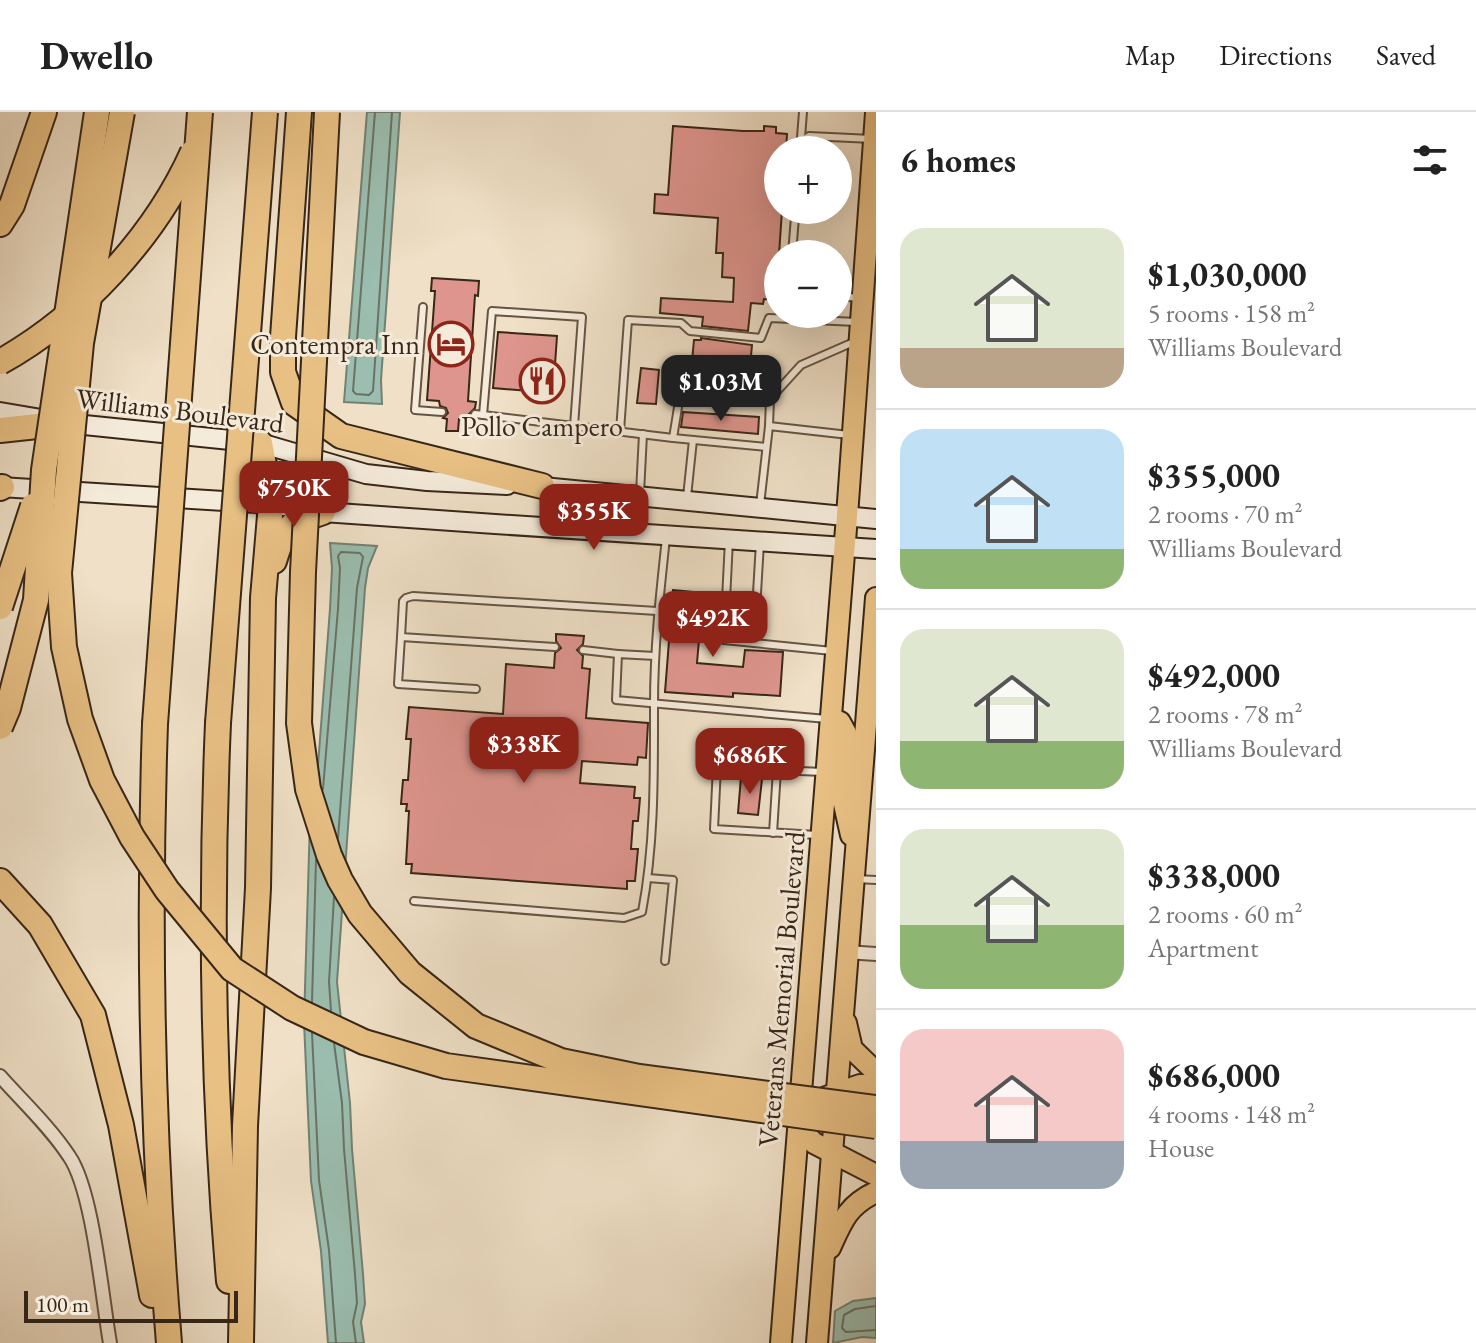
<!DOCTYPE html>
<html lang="en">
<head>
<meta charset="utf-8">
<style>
	body { margin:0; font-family:"EB Garamond",serif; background:#f6f6f6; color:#222; height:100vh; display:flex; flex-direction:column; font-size:30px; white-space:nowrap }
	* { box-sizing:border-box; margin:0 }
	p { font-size:26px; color:#767676 }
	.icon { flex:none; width:44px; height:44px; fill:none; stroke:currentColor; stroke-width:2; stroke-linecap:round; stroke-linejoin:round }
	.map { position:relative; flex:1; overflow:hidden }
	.panel { display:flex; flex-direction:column; background:#fff; width:600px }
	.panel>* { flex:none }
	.buttons { position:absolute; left:764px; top:24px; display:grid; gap:16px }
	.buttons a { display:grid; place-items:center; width:88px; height:88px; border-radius:50%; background:#fff; box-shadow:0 8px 32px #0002; font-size:40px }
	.scale { position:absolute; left:24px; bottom:20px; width:214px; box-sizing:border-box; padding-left:8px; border:4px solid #382617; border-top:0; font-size:22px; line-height:28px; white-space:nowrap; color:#382617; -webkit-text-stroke:6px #f5ebdb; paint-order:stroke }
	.price { position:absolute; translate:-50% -68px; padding:0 18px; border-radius:16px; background:#8f2418; color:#fff; font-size:26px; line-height:52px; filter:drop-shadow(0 2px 4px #0008) }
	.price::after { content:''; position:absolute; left:50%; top:48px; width:24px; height:18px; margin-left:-12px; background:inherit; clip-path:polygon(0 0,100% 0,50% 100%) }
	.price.current { background:#222; color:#fff }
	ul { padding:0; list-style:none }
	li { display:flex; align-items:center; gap:24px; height:200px; padding:0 24px }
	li+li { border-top:2px solid #e0e0e0 }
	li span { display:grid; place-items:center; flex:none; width:224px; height:160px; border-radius:24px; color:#555 }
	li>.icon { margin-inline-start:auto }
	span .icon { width:96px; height:96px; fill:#fffc; stroke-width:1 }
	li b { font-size:34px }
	h2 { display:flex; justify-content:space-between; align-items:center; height:96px; padding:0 24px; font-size:34px }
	header { display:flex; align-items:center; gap:48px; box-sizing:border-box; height:112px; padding:0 40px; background:#fff; border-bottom:2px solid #e0e0e0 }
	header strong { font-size:38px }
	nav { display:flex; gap:44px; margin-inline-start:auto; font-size:28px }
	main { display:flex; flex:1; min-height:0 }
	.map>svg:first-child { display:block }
	.water { fill:#9bbeb0; stroke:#738173; stroke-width:2 }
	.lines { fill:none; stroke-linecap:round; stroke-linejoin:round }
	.shore { stroke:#6a7264; stroke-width:2 }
	.building { fill:#de958e; stroke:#382617; stroke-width:2 }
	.lane-casing { stroke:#665443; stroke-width:10 }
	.street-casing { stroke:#665443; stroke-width:16 }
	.secondary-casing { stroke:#382617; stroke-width:22 }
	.primary-casing { stroke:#382617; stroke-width:24 }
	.highway-casing { stroke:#382617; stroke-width:28 }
	.lane { stroke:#f5ebdb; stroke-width:6 }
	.street { stroke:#f5ebdb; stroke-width:12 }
	.secondary { stroke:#f5ebdb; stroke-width:18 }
	.primary { stroke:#e8c084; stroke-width:20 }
	.highway { stroke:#e8c084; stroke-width:24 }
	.highway-bridge-casing { stroke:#382617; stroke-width:28; stroke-linecap:butt }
	.highway-bridge { stroke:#e8c084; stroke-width:24 }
	.labels { text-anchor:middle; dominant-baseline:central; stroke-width:6; stroke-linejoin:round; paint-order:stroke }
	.poi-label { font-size:28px; fill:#382617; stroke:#f5ebdb; text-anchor:end }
	.street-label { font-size:28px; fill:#382617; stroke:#f5ebdb }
</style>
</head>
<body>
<header>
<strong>Dwello</strong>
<nav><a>Map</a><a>Directions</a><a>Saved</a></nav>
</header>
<main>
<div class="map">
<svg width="876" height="1231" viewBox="0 0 876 1231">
	<rect width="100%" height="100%" fill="#efe0c7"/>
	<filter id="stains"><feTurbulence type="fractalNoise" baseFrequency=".0025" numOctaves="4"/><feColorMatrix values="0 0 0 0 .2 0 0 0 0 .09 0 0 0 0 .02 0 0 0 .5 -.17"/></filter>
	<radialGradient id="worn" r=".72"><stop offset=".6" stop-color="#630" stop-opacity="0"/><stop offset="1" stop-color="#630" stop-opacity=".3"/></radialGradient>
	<!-- water -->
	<g class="water">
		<path d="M367,0H400L381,268L382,292L344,290Z"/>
		<path d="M330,431L377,434L368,456L365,476L337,870L350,991L352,1037L363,1162L365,1192L361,1210L364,1231H328L321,1139L311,1069L304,910L310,708L318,653L330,497L332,456Z"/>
		<path d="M876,1186V1226L862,1225L833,1231L835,1199L853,1189Z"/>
	</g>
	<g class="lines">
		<!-- shore -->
		<g class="shore">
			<path d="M375,0L353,279L356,282L369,283L373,279L392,0"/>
			<path d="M323,677L338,497L340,456L338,444L341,440L360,441L363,445L357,476L338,726"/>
			<path d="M312,890L316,748"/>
			<path d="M331,899L329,870L334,785"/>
			<path d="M312,921L319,1068L329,1138L336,1231"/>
			<path d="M334,931L342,991L344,1037L355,1162L357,1191L353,1210L356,1231"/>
			<path d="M876,1194L855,1197L844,1203L842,1216L846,1220L876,1218"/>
		</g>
	</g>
	<!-- building -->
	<g class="building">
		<path d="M673,14L743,19H764V14L776,15V21L787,22L786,38H778V98H782L776,188L764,187L763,192L751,191L748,219L702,214L703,205L660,201L661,186L733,190L734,166L722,165L723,141H716L718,106L654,101L655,82L668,83Z"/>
		<path d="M432,166L479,169L478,184L475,183L468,289L476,290L475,296L469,302L474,308L459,307L458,319H446L447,307L443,306L448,301L446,296L440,294L439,289L427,288L435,179H431Z"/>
		<path d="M498,220L557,224L553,281L493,276Z"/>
		<path d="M701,226L752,233L749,265L738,264V267L704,264V261L691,260L694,228H701Z"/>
		<path d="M641,256L659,258L656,292L637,291Z"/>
		<path d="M683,300L759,305L758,322L681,315Z"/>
		<path d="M673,478L703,481L697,551L743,555L745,538L783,540L780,584L733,581V585L665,580Z"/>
		<path d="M556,522L584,524L583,532L577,538L583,544L582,556L590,557L586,606L648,611L646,646L638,645L637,653L582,649L580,671L635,675L634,686H640L638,709H633L631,737H638L635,769H627V777L411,761L412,752H406L409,699H406L407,692H401L403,668H408L411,627H406L409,595L503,602L506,552L554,556L555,541L561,536L556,529Z"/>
		<path d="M741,665L762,667L758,703L738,701Z"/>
	</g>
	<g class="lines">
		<!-- lane casing -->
		<g class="lane-casing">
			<g id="lane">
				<path d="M801,29L809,24L872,27"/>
				<path d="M800,38L803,0"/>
				<path d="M792,142L795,105"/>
				<path d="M838,184L859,186"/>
				<path d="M423,195L415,298L442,300"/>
				<path d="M475,302L673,326L680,283L770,287L801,253L856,229"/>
				<path d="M483,303L492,199L582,205L574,314"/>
				<path d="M769,314L770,287"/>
				<path d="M620,319L628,208L681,211L690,219L761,226L769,206L857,210"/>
				<path d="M673,326L766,335"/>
				<path d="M640,381L643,322"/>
				<path d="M687,385L693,328"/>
				<path d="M760,393L769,314L849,323"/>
				<path d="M729,428L724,528L832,539"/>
				<path d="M401,525L398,572L476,577"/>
				<path d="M754,531L760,431"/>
				<path d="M555,535L401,525L403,489L406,486L413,484L657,499"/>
				<path d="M583,538L618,542"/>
				<path d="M655,544L618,542L616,588L827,607"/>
				<path d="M744,656L717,654L714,717L817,723"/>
				<path d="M754,656L777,658"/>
				<path d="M773,721L777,658L823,660"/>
				<path d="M648,766L673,768L665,849"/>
				<path d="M856,767L876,768"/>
				<path d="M414,789L624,806L642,800C655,731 654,661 654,592C654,536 660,481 666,426"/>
			</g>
		</g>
		<!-- street casing -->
		<g class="street-casing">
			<g id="street">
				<path d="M846,840L876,842"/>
				<path d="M0,964C23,990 50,1015 69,1044C93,1078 102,1186 110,1231"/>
			</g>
		</g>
		<!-- secondary casing -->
		<g class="secondary-casing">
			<g id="secondary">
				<path d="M0,300L65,311L260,331L366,362L427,369L507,373"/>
				<path d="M532,374L876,407"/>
				<path d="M0,375L271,392L323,400L495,412L876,437"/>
			</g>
		</g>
		<!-- primary casing -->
		<g class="primary-casing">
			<g id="primary">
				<path d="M831,607L840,610L846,621L842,683L851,723"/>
				<path d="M846,911L852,937L876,960"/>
				<path d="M826,985L860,973H876"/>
				<path d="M798,1014L814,1031L876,1063"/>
				<path d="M830,1136C842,1109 848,1093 876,1080"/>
				<path d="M781,1231L847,404L876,1"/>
				<path d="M817,1231L876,486"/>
			</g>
		</g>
		<!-- highway casing -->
		<g class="highway-casing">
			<g id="highway">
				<path d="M299,0L283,225V260L294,291L341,324L542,374"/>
				<path d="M0,112L12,93L44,0"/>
				<path d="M0,318L65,311"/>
				<path d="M0,376L2,375"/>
				<path d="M274,449C285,414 287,412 323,400"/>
				<path d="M218,611C210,797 213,983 229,1169"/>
				<path d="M155,612C148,819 152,1025 169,1231"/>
				<path d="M0,769L40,813L93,903L121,1013L152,1183"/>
				<path d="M241,1231L245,1014L258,776L263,486L271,392L260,331"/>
			</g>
		</g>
		<!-- lane -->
		<use href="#lane" class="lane"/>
		<!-- street -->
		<use href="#street" class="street"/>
		<!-- secondary -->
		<use href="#secondary" class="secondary"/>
		<!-- primary -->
		<use href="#primary" class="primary"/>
		<!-- highway -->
		<use href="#highway" class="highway"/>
		<!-- highway-bridge casing -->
		<g class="highway-bridge-casing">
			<g id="highway-bridge">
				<path d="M122,0L81,231L59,461L64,535L80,607L102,668L132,725L167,778L232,857L292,896L364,930L446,954L876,1014"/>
				<path d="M327,0L303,460L299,611L308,677L329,743L340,768L360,802L410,861L476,914L561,949L639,965L876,996"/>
				<path d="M0,250C81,205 155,125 193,40"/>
				<path d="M0,495L33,394"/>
				<path d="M218,611L265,0"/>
				<path d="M155,612L200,0"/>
				<path d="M0,615L8,596L36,488L44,358L97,0"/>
			</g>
		</g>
		<!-- highway-bridge -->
		<use href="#highway-bridge" class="highway-bridge"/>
	</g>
	<!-- icons -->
	<defs>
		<g id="hotel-ring" transform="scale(2.3)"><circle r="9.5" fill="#f5ebdb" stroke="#8f2418" stroke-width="1.5"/><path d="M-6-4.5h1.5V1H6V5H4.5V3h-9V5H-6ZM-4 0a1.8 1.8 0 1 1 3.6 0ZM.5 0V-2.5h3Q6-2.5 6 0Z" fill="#8f2418"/></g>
		<g id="restaurant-ring" transform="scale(2.3)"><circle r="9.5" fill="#f5ebdb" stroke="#8f2418" stroke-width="1.5"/><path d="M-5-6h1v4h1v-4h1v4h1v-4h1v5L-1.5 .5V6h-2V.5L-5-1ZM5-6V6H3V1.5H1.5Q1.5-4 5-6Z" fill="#8f2418"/></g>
	</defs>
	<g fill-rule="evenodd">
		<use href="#hotel-ring" x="451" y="232"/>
		<use href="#restaurant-ring" x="542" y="269"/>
	</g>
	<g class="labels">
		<!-- poi labels -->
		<g class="poi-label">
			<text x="420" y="232">Contempra Inn</text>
			<text x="542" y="314" text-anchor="middle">Pollo Campero</text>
		</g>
		<!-- street labels -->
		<g class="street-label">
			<text transform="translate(180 298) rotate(7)">Williams Boulevard</text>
			<text transform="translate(781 877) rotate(-85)">Veterans Memorial Boulevard</text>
		</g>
	</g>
	<rect width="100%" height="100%" filter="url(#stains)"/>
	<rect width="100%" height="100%" fill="url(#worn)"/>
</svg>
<div class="buttons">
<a>+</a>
<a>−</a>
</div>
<div class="scale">100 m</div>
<b class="price current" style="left:721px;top:311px">$1.03M</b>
<b class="price" style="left:294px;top:417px">$750K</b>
<b class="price" style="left:594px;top:440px">$355K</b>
<b class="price" style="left:713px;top:547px">$492K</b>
<b class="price" style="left:524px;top:673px">$338K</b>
<b class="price" style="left:750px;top:684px">$686K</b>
</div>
<section class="panel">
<h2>6 homes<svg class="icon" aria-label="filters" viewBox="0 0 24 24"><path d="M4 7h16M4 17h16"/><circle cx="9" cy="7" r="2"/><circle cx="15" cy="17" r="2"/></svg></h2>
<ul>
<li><span style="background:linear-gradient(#dfe7d0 75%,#b9a48a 0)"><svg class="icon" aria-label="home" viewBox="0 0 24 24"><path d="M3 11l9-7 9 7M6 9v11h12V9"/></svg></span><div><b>$1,030,000</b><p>5 rooms · 158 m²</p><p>Williams Boulevard</p></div></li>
<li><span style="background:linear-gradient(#bfe0f5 75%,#8fb573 0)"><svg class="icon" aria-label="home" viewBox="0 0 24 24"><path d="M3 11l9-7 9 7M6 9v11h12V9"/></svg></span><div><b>$355,000</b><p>2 rooms · 70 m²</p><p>Williams Boulevard</p></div></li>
<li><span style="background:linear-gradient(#dfe7d0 70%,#8fb573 0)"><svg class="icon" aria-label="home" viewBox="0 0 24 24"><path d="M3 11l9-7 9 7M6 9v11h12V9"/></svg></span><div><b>$492,000</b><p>2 rooms · 78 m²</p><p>Williams Boulevard</p></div></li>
<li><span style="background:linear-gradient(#dfe7d0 60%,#8fb573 0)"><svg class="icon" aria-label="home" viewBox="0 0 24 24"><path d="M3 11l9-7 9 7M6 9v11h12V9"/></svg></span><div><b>$338,000</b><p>2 rooms · 60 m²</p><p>Apartment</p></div></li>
<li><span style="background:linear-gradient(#f6c9c9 70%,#9aa5b1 0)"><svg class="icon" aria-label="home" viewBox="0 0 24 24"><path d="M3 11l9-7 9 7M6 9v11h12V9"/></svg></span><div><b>$686,000</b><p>4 rooms · 148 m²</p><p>House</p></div></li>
</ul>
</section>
</main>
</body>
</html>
